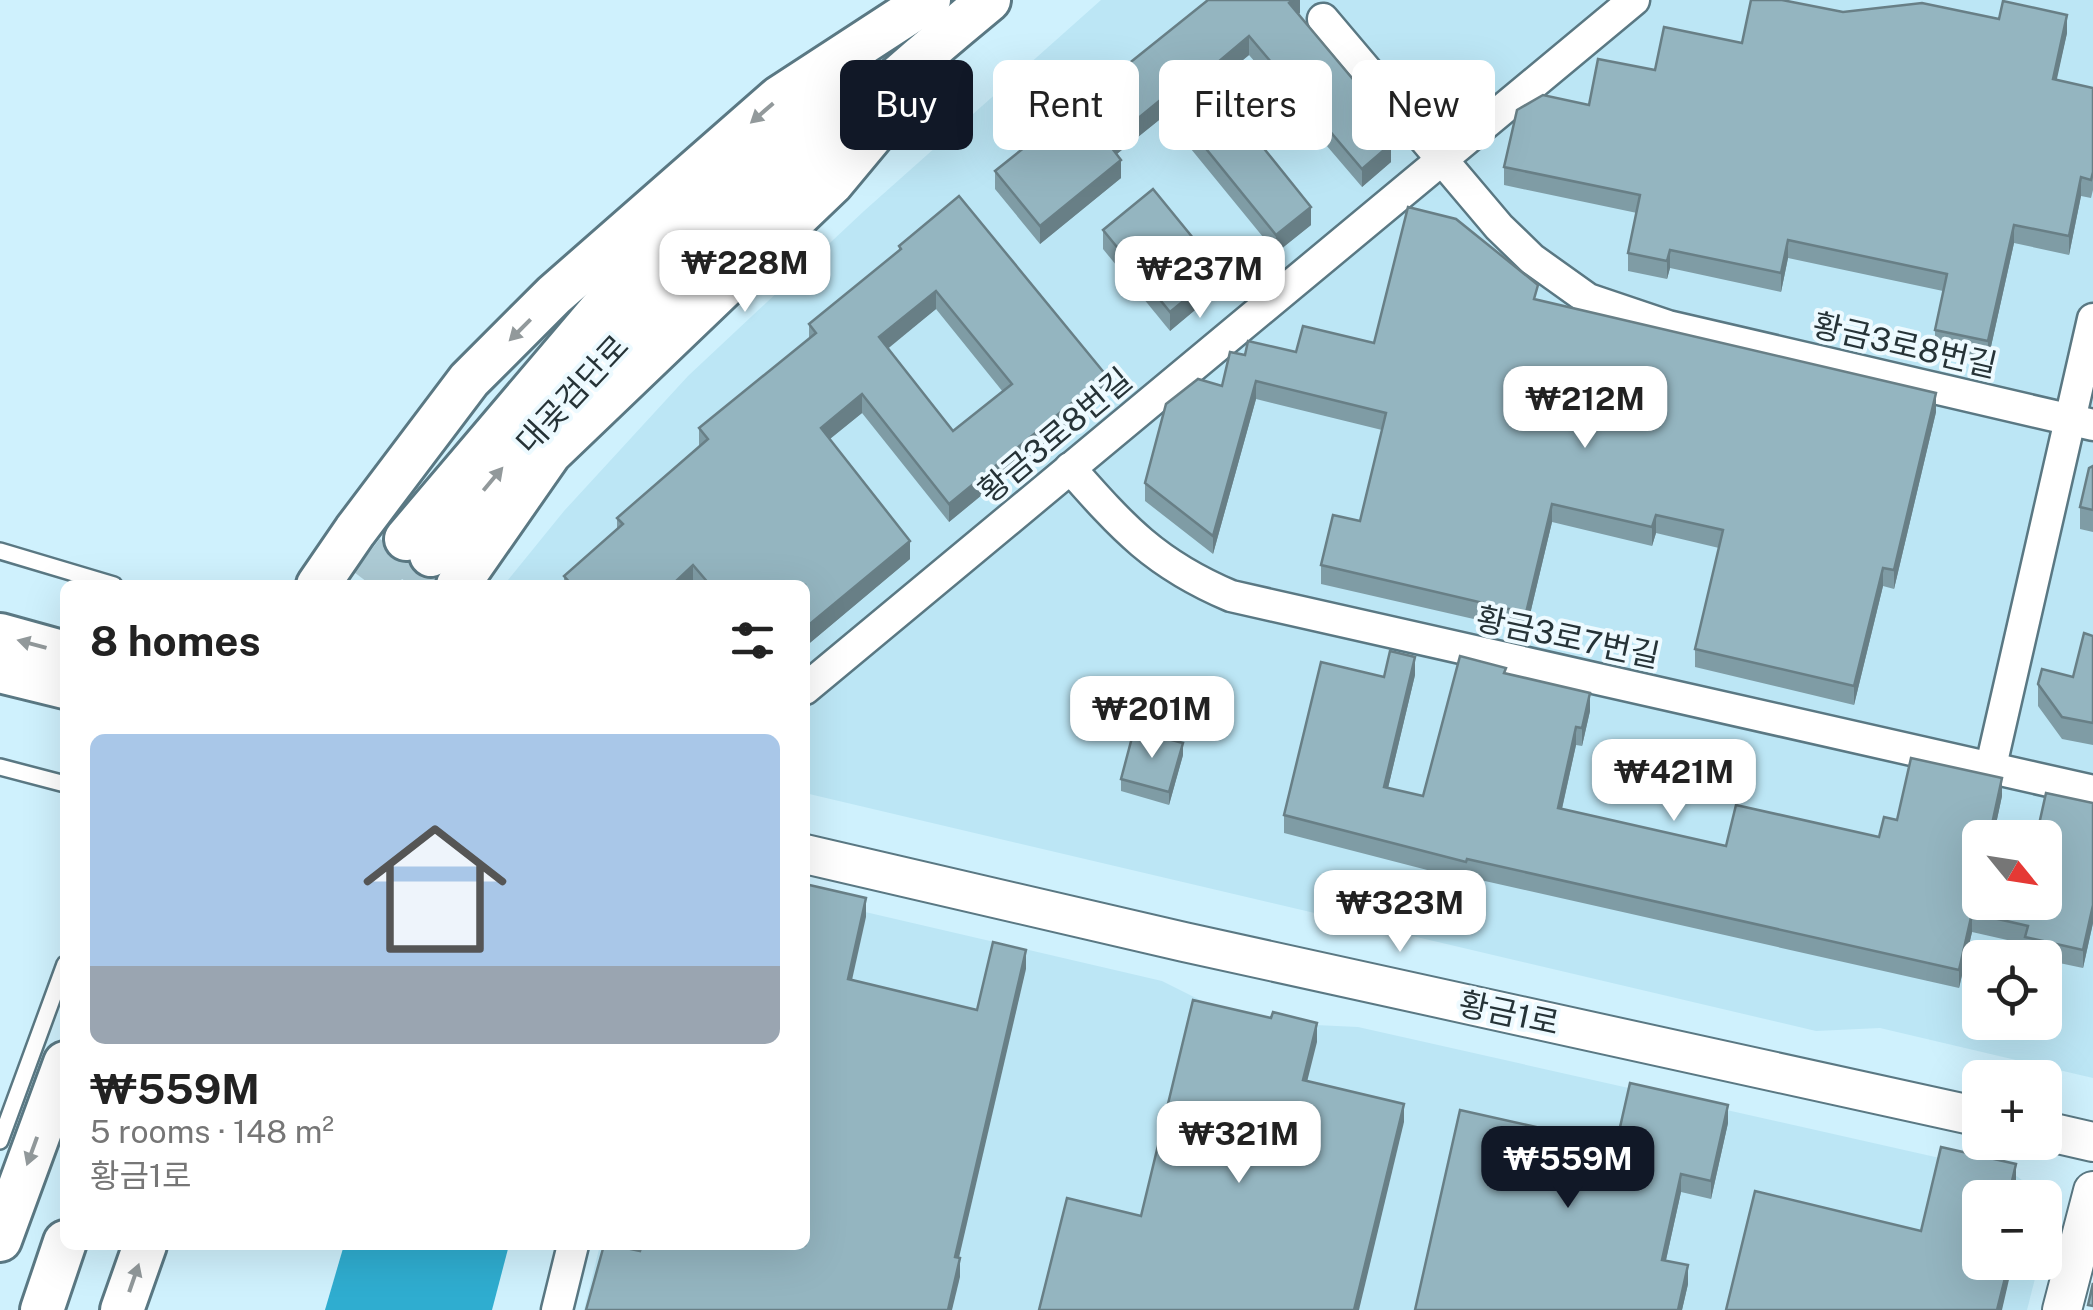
<!DOCTYPE html>
<html lang="en">
<head>
<meta charset="utf-8">
<style>
	body { margin:0; font-family:"Public Sans","Noto Sans KR",sans-serif; background:#f2f2f2; color:#222; height:100vh; display:flex; flex-direction:column; font-size:38px; white-space:nowrap }
	* { box-sizing:border-box; margin:0 }
	p { font-size:32px; color:#767676 }
	.icon { flex:none; width:55px; height:55px; fill:none; stroke:currentColor; stroke-width:2; stroke-linecap:round; stroke-linejoin:round }
	.map { position:relative; flex:1; overflow:hidden }
	.drawer { position:absolute; left:60px; top:580px; width:750px; height:670px; display:flex; flex-direction:column; background:#fff; border-radius:15px; box-shadow:0 10px 40px #0002 }
	.drawer>* { flex:none }
	.top-card { position:absolute; left:840px; top:60px; width:950px; height:90px; display:flex; gap:20px }
	.needle { width:65px; rotate:120deg }
	.tools { position:absolute; left:1962px; top:820px; display:grid; gap:20px }
	.tools a { display:grid; place-items:center; width:100px; height:100px; border-radius:15px; background:#fff; box-shadow:0 10px 40px #0002; font-size:50px }
	.price { position:absolute; translate:-50% -85px; padding:0 22px; border-radius:20px; background:#fff; color:#222; font-size:32px; line-height:65px; filter:drop-shadow(0 2px 5px #0008) }
	.price::after { content:''; position:absolute; left:50%; top:60px; width:30px; height:22px; margin-left:-15px; background:inherit; clip-path:polygon(0 0,100% 0,50% 100%) }
	.price.selected { background:#111827; color:#fff }
	ul { padding:0; list-style:none }
	li { display:grid; align-content:center; gap:20px; height:530px; padding:0 30px }
	li span { display:grid; place-items:center; height:310px; border-radius:15px; color:#555 }
	li>.icon { margin-inline-start:auto }
	span .icon { width:180px; height:180px; fill:#fffc; stroke-width:1 }
	li b { font-size:42px }
	h2 { display:flex; justify-content:space-between; align-items:center; height:120px; padding:0 30px; font-size:42px }
	.tag { padding:0 35px; border-radius:15px; background:#fff; box-shadow:0 10px 40px #0002; font-size:35px; line-height:90px }
	.tag.selected { background:#111827; color:#fff }
	.map>svg:first-child { display:block }
	.built { fill:#bce6f5; fill-rule:evenodd }
	.water { fill:#2fadd0 }
	.lines { fill:none; stroke-linecap:round; stroke-linejoin:round }
	.secondary-tunnel { stroke:#adcbd5; stroke-width:42; stroke-dasharray:42 21; stroke-linecap:butt }
	.service-casing { stroke:#5a7883; stroke-width:20 }
	.minor-casing { stroke:#5a7883; stroke-width:35 }
	.tertiary-casing { stroke:#5a7883; stroke-width:42 }
	.secondary-casing { stroke:#5a7883; stroke-width:48 }
	.service { stroke:#fff; stroke-width:15 }
	.minor { stroke:#fff; stroke-width:30 }
	.tertiary { stroke:#fff; stroke-width:38 }
	.secondary { stroke:#fff; stroke-width:42 }
	.wall { fill:#7f9ca5; fill-rule:evenodd }
	.shaded-wall { fill:#687f86 }
	.building { fill:#94b5c0; stroke:#687f86; stroke-width:2.5; fill-rule:evenodd }
	.oneway { fill:#92999b }
	.labels { text-anchor:middle; dominant-baseline:central; stroke-width:8; stroke-linejoin:round; paint-order:stroke }
	.street-label { font-size:32px; fill:#263337; stroke:#edfaff }
</style>
</head>
<body>
<div class="map">
<svg width="2093" height="1310" viewBox="0 0 2093 1310">
	<rect width="100%" height="100%" fill="#cff1fd"/>
	<!-- built -->
	<g class="built">
		<path d="M1101,0H2093V1078L1880,1028L1816,1031L805,793V585H504L564,511L688,376L864,211ZM1980,838H2045V902H1980ZM1980,958H2045V1022H1980Z"/>
		<path d="M805,898L1162,981L1206,1003L1294,1024L1358,1027L2015,1175L2033,1188L2038,1197L1980,1198V1262L2039,1263L2027,1310H584L600,1245H805Z"/>
	</g>
	<!-- water -->
	<path class="water" d="M344,1245H509L492,1310H325Z"/>
	<g class="lines">
		<!-- secondary-tunnel -->
		<g class="secondary-tunnel">
			<path d="M371,585L406,539"/>
			<path d="M411,585L431,555"/>
		</g>
		<!-- service casing -->
		<g class="service-casing">
			<g id="service">
				<path d="M0,551L114,585"/>
				<path d="M0,767L65,784"/>
				<path d="M0,1141L65,964"/>
			</g>
		</g>
		<!-- minor casing -->
		<g class="minor-casing">
			<g id="minor">
				<path d="M1323,19L1499,227L1532,259L1588,299L1668,326L2093,425"/>
				<path d="M1070,468C1123,528 1155,564 1231,596L2093,791"/>
				<path d="M805,689L1634,0"/>
				<path d="M1991,766L2093,319"/>
				<path d="M557,1310L573,1245"/>
			</g>
		</g>
		<!-- tertiary casing -->
		<g class="tertiary-casing">
			<g id="tertiary">
				<path d="M805,854L1184,942L1980,1117"/>
				<path d="M2045,1131L2093,1142"/>
				<path d="M2062,1310L2093,1191"/>
			</g>
		</g>
		<!-- secondary casing -->
		<g class="secondary-casing">
			<g id="secondary">
				<path d="M406,539L630,275L847,78"/>
				<path d="M431,555C596,351 787,167 989,0"/>
				<path d="M318,585L355,531L469,380L554,295L780,97L929,0"/>
				<path d="M458,585L550,453L832,183L882,123"/>
				<path d="M0,635L65,653"/>
				<path d="M0,671L65,687"/>
				<path d="M0,1240L65,1063"/>
				<path d="M42,1310L65,1242"/>
				<path d="M122,1310L145,1245"/>
			</g>
		</g>
		<!-- service -->
		<use href="#service" class="service"/>
		<!-- minor -->
		<use href="#minor" class="minor"/>
		<!-- tertiary -->
		<use href="#tertiary" class="tertiary"/>
		<!-- secondary -->
		<use href="#secondary" class="secondary"/>
	</g>
	<!-- wall -->
	<g class="wall">
		<path d="M1300,0V13L1298,14L1391,162L1362,187L1249,55L1212,85L1311,225L1276,253L1164,116L1117,154L1121,178L1040,244L995,189V171Z"/>
		<path d="M1843,12L2067,33L2056,80L2093,88V190L2091,198L2081,196L2069,255L2014,243L1988,360L1935,348V330L1943,291L1788,258L1781,292L1670,268L1667,279L1628,271V253L1637,213L1504,185V167L1589,105L1655,70Z"/>
		<path d="M1103,230L1220,289L1170,331L1103,249Z"/>
		<path d="M899,246L1106,393L949,522L862,413L830,439L910,559L805,647V585H564V576L617,529V518L699,446V428L809,338V324L899,250ZM936,309L1003,392L953,431L887,348Z"/>
		<path d="M1538,300L1936,412L1894,589L1883,586L1854,705L1695,667V649L1719,548L1656,533L1652,546L1552,522L1526,631L1321,584V565L1360,521L1382,430L1256,399L1213,554L1145,501V483L1245,355L1296,352L1374,343Z"/>
		<path d="M2093,466V532L2080,529V507Z"/>
		<path d="M2093,636V745L2062,739L2038,706V684L2073,677Z"/>
		<path d="M1506,674L1590,711L1582,746L1576,745L1562,809L1726,846L1879,837L1897,820L2002,796L1993,838H1980V902L2093,803V923L2083,968L2045,960V958L2025,955V944L1972,932L1959,988L1467,877L1466,880L1284,833V815L1384,677L1415,675L1388,788L1423,796Z"/>
		<path d="M1183,755L1169,805L1121,791V779Z"/>
		<path d="M1728,1123L1711,1199L1681,1192L1666,1260L1688,1284L1682,1310L1616,1145Z"/>
	</g>
	<!-- shaded-wall -->
	<g class="shaded-wall">
		<path d="M1293,0H1300V13L1289,22V3Z"/>
		<path d="M2067,15V33L2053,97V79Z"/>
		<path d="M1249,36V55L1204,92V74Z"/>
		<path d="M1164,97V116L1108,161V143Z"/>
		<path d="M1391,144V162L1362,187V169Z"/>
		<path d="M1121,160V178L1040,244V226Z"/>
		<path d="M2081,177V196L2069,255V236Z"/>
		<path d="M1311,207V225L1276,253V235Z"/>
		<path d="M2014,225V243L1988,360V341Z"/>
		<path d="M1788,240V258L1781,292V273Z"/>
		<path d="M1670,250V268L1667,279V261Z"/>
		<path d="M1220,271V289L1170,331V312Z"/>
		<path d="M936,291V309L879,356V337Z"/>
		<path d="M1106,375V393L949,522V504Z"/>
		<path d="M1256,381V399L1213,554V536Z"/>
		<path d="M1936,393V412L1894,589V570Z"/>
		<path d="M862,394V413L821,446V428Z"/>
		<path d="M1552,504V522L1526,631V613Z"/>
		<path d="M1656,515V533L1652,546V527Z"/>
		<path d="M910,541V559L805,647V628Z"/>
		<path d="M693,565V584L672,585Z"/>
		<path d="M1883,568V586L1854,705V686Z"/>
		<path d="M1415,657V675L1384,805V787Z"/>
		<path d="M1590,693V711L1582,746V728Z"/>
		<path d="M1576,727V745L1558,826V808Z"/>
		<path d="M1183,743V755L1169,805V792Z"/>
		<path d="M2002,778V796L1993,838H1989Z"/>
		<path d="M866,898V917L848,998V979Z"/>
		<path d="M2093,905V923L2083,968V950Z"/>
		<path d="M1972,913V932L1959,988V970Z"/>
		<path d="M1026,950V969L955,1275V1257Z"/>
		<path d="M1317,1023V1042L1303,1098V1080Z"/>
		<path d="M1404,1104V1122L1359,1310H1354Z"/>
		<path d="M1728,1105V1123L1711,1199V1181Z"/>
		<path d="M2016,1164V1183L2012,1198H2008Z"/>
		<path d="M1681,1174V1192L1662,1278V1260Z"/>
		<path d="M960,1258V1277L952,1310H948Z"/>
		<path d="M2009,1262H2011V1271L2002,1310H1997Z"/>
		<path d="M1688,1265V1284L1682,1310H1678Z"/>
	</g>
	<!-- building -->
	<g class="building">
		<path d="M1208,0H1293L1289,3L1388,121L1391,144L1362,169L1249,36L1204,74L1311,207L1276,235L1164,97L1108,143L1121,160L1040,226L995,171Z"/>
		<path d="M1751,0H1782L1843,12L1922,3L1999,19L2003,1L2067,15L2053,79L2093,88V172L2091,180L2081,177L2069,236L2014,225L1988,341L1935,330L1947,274L1788,240L1781,273L1670,250L1667,261L1628,253L1640,195L1504,167L1517,110L1543,95L1589,105L1598,59L1655,70L1664,27L1742,43Z"/>
		<path d="M1153,189L1220,271L1170,312L1103,230Z"/>
		<path d="M959,196L1106,375L949,504L862,394L821,428L910,541L805,628V585H710L693,565L672,585H572L564,576L623,524L617,518L708,439L699,428L816,333L809,324L901,249L899,246ZM936,291L1012,384L953,431L879,337Z"/>
		<path d="M1408,207L1456,219L1538,285L1534,299L1936,393L1894,570L1883,568L1854,686L1695,649L1723,530L1656,515L1652,527L1552,504L1526,613L1321,565L1333,515L1360,521L1386,413L1256,381L1213,536L1145,483L1166,404L1198,379L1222,386L1230,352L1245,355L1248,341L1296,352L1303,326L1374,343Z"/>
		<path d="M2093,466V510L2080,507L2089,468Z"/>
		<path d="M2084,633L2093,636V723L2062,717L2038,684L2042,669L2073,677Z"/>
		<path d="M1390,651L1415,657L1384,787L1423,796L1460,656L1506,668L1504,673L1590,693L1582,728L1576,727L1558,808L1726,846L1736,805L1879,837L1884,817L1897,820L1911,758L2002,778L1989,838H1980V902H2045V838H2036L2046,793L2093,803V905L2083,950L2025,937L2028,926L1972,913L1959,970L1467,859L1466,862L1284,815L1321,662L1384,677Z"/>
		<path d="M1134,730L1183,743L1169,792L1121,779Z"/>
		<path d="M805,884L866,898L848,979L977,1010L993,942L1026,950L955,1257L960,1258L948,1310H586L604,1245H612L640,1251L642,1245H805Z"/>
		<path d="M1193,1000L1271,1018L1273,1012L1317,1023L1303,1080L1404,1104L1354,1310H1039L1067,1198L1141,1216Z"/>
		<path d="M1630,1083L1728,1105L1711,1181L1681,1174L1662,1260L1688,1265L1678,1310H1415L1460,1110L1616,1145Z"/>
		<path d="M1941,1147L2016,1164L2008,1198H1980V1262H2009L1997,1310H1726L1755,1191L1921,1231Z"/>
		<path d="M2093,1283V1306L2088,1305Z"/>
	</g>
	<!-- one-way arrows -->
	<defs><path id="oneway-solid" d="M-6-.8H1V-3.2L6.5 0L1 3.2V.8H-6Z" transform="scale(2.5)"/></defs>
	<g class="oneway">
		<use href="#oneway-solid" transform="translate(762 113) rotate(139)"/>
		<use href="#oneway-solid" transform="translate(520 330) rotate(135)"/>
		<use href="#oneway-solid" transform="translate(493 479) rotate(-50)"/>
		<use href="#oneway-solid" transform="translate(32 644) rotate(-165)"/>
		<use href="#oneway-solid" transform="translate(32 1151) rotate(110)"/>
		<use href="#oneway-solid" transform="translate(134 1278) rotate(-71)"/>
	</g>
	<g class="labels">
		<!-- street labels -->
		<g class="street-label">
			<text transform="translate(1905 345) rotate(13)">황금3로8번길</text>
			<text transform="translate(572 394) rotate(-47)">대곶검단로</text>
			<text transform="translate(1055 435) rotate(-40)">황금3로8번길</text>
			<text transform="translate(1568 637) rotate(12)">황금3로7번길</text>
			<text transform="translate(1509 1013) rotate(12)">황금1로</text>
		</g>
	</g>
</svg>
<div class="tools">
<a><svg class="needle" viewBox="-14 -14 28 28"><path d="M0-13l5 13h-10z" fill="#e53935"/><path d="M0 13l5-13h-10z" fill="#767676"/></svg></a>
<a><svg class="icon" aria-label="locate" viewBox="0 0 24 24"><circle cx="12" cy="12" r="6"/><path d="M12 2v4M12 18v4M2 12h4M18 12h4"/></svg></a>
<a>+</a>
<a>−</a>
</div>
<b class="price" style="left:745px;top:315px">₩228M</b>
<b class="price" style="left:1200px;top:321px">₩237M</b>
<b class="price" style="left:1585px;top:451px">₩212M</b>
<b class="price" style="left:1152px;top:761px">₩201M</b>
<b class="price" style="left:1674px;top:824px">₩421M</b>
<b class="price" style="left:1400px;top:955px">₩323M</b>
<b class="price" style="left:1239px;top:1186px">₩321M</b>
<b class="price selected" style="left:1568px;top:1211px">₩559M</b>
<div class="top-card">
<a class="tag selected">Buy</a>
<a class="tag">Rent</a>
<a class="tag">Filters</a>
<a class="tag">New</a>
</div>
<section class="drawer">
<h2>8 homes<svg class="icon" aria-label="filters" viewBox="0 0 24 24"><path d="M4 7h16M4 17h16"/><circle cx="9" cy="7" r="2"/><circle cx="15" cy="17" r="2"/></svg></h2>
<ul>
<li><span style="background:linear-gradient(#a9c7e8 75%,#9aa5b1 0)"><svg class="icon" aria-label="home" viewBox="0 0 24 24"><path d="M3 11l9-7 9 7M6 9v11h12V9"/></svg></span><div><b>₩559M</b><p>5 rooms · 148 m²</p><p>황금1로</p></div></li>
</ul>
</section>
</div>
</body>
</html>
